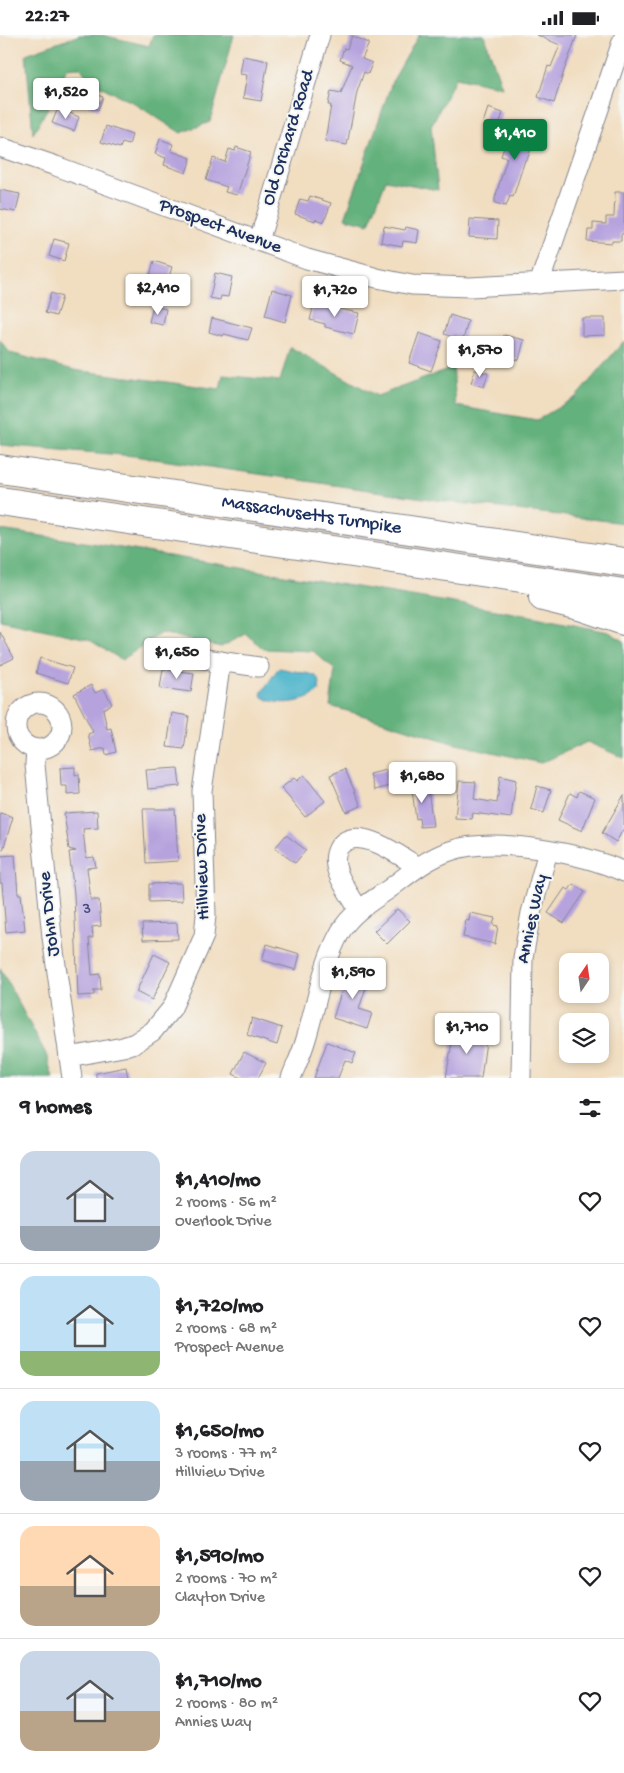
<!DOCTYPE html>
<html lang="en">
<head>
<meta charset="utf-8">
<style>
	body { margin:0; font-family:"Gochi Hand",sans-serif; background:#f6f6f6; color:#202124; height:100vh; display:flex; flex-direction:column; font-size:19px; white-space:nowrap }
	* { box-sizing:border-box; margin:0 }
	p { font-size:16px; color:#757577 }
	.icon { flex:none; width:28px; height:28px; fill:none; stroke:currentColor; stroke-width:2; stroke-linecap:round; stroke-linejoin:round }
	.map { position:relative; height:1043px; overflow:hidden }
	.sheet { display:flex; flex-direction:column; background:#fff; flex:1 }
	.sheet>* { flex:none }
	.needle { width:32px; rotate:13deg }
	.controls { position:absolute; left:559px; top:918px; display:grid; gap:10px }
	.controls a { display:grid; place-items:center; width:50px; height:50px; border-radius:10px; background:#fff; box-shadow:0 2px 8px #0003; font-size:25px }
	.price { position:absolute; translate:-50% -42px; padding:0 11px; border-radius:5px; background:#fff; color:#222; font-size:16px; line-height:32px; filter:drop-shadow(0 1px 2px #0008) }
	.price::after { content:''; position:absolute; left:50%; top:30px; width:15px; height:11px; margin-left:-8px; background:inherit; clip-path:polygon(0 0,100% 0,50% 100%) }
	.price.on { background:#0b8043; color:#fff }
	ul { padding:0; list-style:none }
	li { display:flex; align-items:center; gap:15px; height:125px; padding:0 20px }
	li+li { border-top:1px solid #e0e0e0 }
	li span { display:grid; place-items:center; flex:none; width:140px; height:100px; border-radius:15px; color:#555 }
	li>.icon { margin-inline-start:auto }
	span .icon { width:60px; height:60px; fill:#fffc; stroke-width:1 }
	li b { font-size:21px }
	h2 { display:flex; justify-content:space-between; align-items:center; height:60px; padding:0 20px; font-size:21px }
	.status { display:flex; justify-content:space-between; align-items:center; height:35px; padding:0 25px; background:#fff; direction:ltr }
	.status svg { height:14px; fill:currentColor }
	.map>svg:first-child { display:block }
	.forest { fill:#63b17b; stroke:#3f706c }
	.water { fill:#4cb4ca; stroke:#347294 }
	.building { fill:#b6a3de }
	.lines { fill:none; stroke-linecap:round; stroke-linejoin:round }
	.minor-casing { stroke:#86868e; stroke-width:21 }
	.highway-casing { stroke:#86868e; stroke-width:30 }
	.minor { stroke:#fff; stroke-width:19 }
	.highway { stroke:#fff; stroke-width:28 }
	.labels { text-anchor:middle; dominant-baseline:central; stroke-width:4; stroke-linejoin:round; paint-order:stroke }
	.number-label { font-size:16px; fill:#424c7e }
	.street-label { font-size:19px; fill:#1b2f5e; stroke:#f6f6f2 }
</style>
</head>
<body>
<div class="status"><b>22:27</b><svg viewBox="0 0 49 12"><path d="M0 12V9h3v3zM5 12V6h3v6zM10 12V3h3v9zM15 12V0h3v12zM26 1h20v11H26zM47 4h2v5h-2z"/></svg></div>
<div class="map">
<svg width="624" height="1043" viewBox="0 0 624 1043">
	<rect width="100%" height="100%" fill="#f6f6f2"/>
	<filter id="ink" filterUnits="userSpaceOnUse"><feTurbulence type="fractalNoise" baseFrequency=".02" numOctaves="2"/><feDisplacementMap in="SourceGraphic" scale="10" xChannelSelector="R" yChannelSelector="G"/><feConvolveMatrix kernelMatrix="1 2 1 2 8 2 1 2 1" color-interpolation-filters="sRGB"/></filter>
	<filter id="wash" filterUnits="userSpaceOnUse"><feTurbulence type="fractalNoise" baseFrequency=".0096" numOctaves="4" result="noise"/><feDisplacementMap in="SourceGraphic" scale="20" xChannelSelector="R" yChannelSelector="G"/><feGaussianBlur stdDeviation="1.12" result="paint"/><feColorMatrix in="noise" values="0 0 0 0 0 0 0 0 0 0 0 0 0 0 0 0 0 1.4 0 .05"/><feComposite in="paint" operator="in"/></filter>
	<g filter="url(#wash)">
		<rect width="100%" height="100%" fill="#f1ddbf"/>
		<!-- forest -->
		<g class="forest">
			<path d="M80,0H102L149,11L153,0H234L210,87L181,98L132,67L90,46L80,32L67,33L55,60L33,99L26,19Z"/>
			<path d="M419,0H484L502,52L456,42L431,91L438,155L386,145L369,189L345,183L392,47Z"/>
			<path d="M0,305L10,318L74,335L220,354L223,340L280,346L290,312L377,361L453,333L456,371L537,385L576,362L624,306V488L451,467L134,421L0,410Z"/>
			<path d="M0,495L91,508L526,580L609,597L624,606V723L587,707L541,728L452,708L382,686L330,671L335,635L313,616L264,614L246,599L221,612L161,598L122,625L88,604L0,585Z"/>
			<path d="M0,933L46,1019L53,1043H0Z"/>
		</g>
		<!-- water -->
		<path class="water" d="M279,633L315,640L320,647L319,656C307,668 274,673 261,660L262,657L277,635Z"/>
		<g id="blocks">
			<!-- building -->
			<g class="building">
				<path d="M537,0H577L564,36L554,68L538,62L548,31L551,32L560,10Z"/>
				<path d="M352,1L369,8L362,24L372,28L368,39L364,37L357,57L347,110L325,106L331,70H328L331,56L341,58L352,30L340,25L344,13L347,14Z"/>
				<path d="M243,21L268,26L261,66L243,63L247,40L240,39Z"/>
				<path d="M92,58L103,62L98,75L88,70Z"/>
				<path d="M58,73L79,82L74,96L52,88Z"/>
				<path d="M488,73L503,78L498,93L483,88Z"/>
				<path d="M512,90L543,101L539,111L533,108L527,125H525L513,162L510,161L506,171L495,168V163L507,123L501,121Z"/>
				<path d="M106,91L132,100L129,110L122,108L120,113L101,107Z"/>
				<path d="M160,104L173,109L171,116L191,123L186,138L164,130L166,123L155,119Z"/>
				<path d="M236,112L251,117L237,160L225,157L227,152L206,145L213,123L225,127L229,114L235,116Z"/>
				<path d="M0,155L20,159L16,177L0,174Z"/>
				<path d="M615,157H624V196L623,199H621V206H612V208L587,206L588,195H593V188L606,189V182H614Z"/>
				<path d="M310,161L331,168L324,187L315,184V186L295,179L300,164L308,166Z"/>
				<path d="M470,184L498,186L497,204L469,202Z"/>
				<path d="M384,191L405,195L406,192L419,195L417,208L403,206L402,211L381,207Z"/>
				<path d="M54,204L69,208L64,226L49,221Z"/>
				<path d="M154,226L172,232L167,249L149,244Z"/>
				<path d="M215,238L232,242L228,262L221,261L220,265L210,263Z"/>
				<path d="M272,254L292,260L285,287L265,281Z"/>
				<path d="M51,258L62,262L56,281L45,278Z"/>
				<path d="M314,269L359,278L354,299L325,292V289L310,285Z"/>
				<path d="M153,271L166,274L163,290L149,287Z"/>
				<path d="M450,280L468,286L463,305L444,299Z"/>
				<path d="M212,283L252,293L248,305L224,299L223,301L209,297Z"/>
				<path d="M582,283H605V300L582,301Z"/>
				<path d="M419,298L442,306L431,336L409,328Z"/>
				<path d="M504,300L524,305L519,325L509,323L510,318L500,315Z"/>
				<path d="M475,335L488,338L484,352L471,348Z"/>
				<path d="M0,597L14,623L0,630Z"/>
				<path d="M40,623L73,633L68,648L36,638Z"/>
				<path d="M163,634L194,638L191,657L160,653Z"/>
				<path d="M91,650L95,658L104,654L112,669L103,674L107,694L111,693L116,717L106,720L105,713L92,716L88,699L93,697L74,659Z"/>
				<path d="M172,678L189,681L184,714L167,712Z"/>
				<path d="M75,732V740L79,739L80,759L67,760V751H61L60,733Z"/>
				<path d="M178,733L180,751L148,754L146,735Z"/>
				<path d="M345,734L361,771L346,777L330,740Z"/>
				<path d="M386,735L390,751L375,755L370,739Z"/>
				<path d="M304,740L325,766L305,782L281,753L294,743L297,746Z"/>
				<path d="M500,741L516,745L511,783L473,778L472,784L455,783L459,746L476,747L474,764L497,768Z"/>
				<path d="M427,746L433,791L420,792L419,783L416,784L411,748Z"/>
				<path d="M537,751L551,755L544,778L531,774Z"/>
				<path d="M579,756L595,763L582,796L558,785L570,758L577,762Z"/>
				<path d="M624,760V793L616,807L602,798Z"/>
				<path d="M143,774H175L178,826L146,828Z"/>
				<path d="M97,776L98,793L83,794L86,823L94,822L96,832L87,833L91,865H99L101,891L92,892L93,903H89L92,940L100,939L101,955H94V960L78,961L74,859L69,817L76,816L69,814L64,778Z"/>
				<path d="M0,778L13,782L3,815H0Z"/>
				<path d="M286,800L306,815L295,828L275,813Z"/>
				<path d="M15,820L18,859H21L25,895L6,897L2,848H0V821Z"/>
				<path d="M181,848L182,866L149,867V849Z"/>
				<path d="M573,849L585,857L564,888L548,878L565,853L569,855Z"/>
				<path d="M397,874L410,886L387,909L374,896Z"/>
				<path d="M470,878L495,883L493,890L498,891L495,909L463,902L466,885L469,886Z"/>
				<path d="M177,888L178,904L143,905L142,889Z"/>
				<path d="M267,909L300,919L296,935L262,925Z"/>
				<path d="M154,919L170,927L152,965L136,957Z"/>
				<path d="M349,933L370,940L359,974L372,978L367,994L333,983Z"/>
				<path d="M252,983L282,993L277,1010L247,1000Z"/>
				<path d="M454,995L487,999L481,1043H446Z"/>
				<path d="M327,1007L356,1018L352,1028L345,1025L338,1043H314Z"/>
				<path d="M244,1017L266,1028L258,1043H241L233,1039Z"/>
				<path d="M126,1032L128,1043H96V1038Z"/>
			</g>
		</g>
	</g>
	<g filter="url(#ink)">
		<use href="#blocks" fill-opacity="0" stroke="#86868e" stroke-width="1"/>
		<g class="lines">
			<!-- minor casing -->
			<g class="minor-casing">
				<g id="minor">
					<path d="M0,112L56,131L307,224L377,243L412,250L470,252L624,244"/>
					<path d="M259,206L320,0"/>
					<path d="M539,249L624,1"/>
					<path d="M185,621L259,632"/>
					<circle cx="39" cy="691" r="23"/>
					<path d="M36,714L35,730L52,902L72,1043"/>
					<path d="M359,875C352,863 343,851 338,838C335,830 334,820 339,812C357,788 400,821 418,832"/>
					<path d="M69,1022L123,1012L135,1008L153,996L172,973L204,901L206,880L202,756L221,626"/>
					<path d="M291,1043C296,1030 302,1018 306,1004C317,968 322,929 341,896C352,877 372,866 389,854C409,839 426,824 450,816C493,801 583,818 624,837"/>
					<path d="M521,1043L523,923L531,878L548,816"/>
				</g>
			</g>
			<!-- highway casing -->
			<g class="highway-casing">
				<g id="highway">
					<path id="s1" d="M0,434L624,527"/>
					<path d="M0,466L624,558"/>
					<path d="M543,562L583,572L624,586"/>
				</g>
			</g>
			<!-- minor -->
			<use href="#minor" class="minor"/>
			<!-- highway -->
			<use href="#highway" class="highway"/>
		</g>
	</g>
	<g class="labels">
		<!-- number labels -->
		<g class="number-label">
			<text x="87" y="875">3</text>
		</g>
		<!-- street labels -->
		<g class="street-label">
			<text transform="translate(289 103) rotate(-73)">Old Orchard Road</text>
			<text transform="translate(220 192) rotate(20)">Prospect Avenue</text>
			<text stroke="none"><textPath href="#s1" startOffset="315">Massachusetts Turnpike</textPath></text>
			<text transform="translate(203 832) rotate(-92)">Hillview Drive</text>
			<text transform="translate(50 879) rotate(-96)">John Drive</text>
			<text transform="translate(533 884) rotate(-78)">Annies Way</text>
		</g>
	</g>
</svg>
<div class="controls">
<a><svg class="needle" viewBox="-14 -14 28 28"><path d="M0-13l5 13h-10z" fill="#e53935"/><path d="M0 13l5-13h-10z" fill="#757577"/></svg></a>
<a><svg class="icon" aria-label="layers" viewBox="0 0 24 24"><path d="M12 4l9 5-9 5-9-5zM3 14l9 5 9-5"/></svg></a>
</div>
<b class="price" style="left:66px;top:85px">$1,520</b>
<b class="price on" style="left:515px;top:126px">$1,410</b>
<b class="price" style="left:158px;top:281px">$2,410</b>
<b class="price" style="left:335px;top:283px">$1,720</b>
<b class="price" style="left:480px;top:343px">$1,570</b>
<b class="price" style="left:177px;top:645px">$1,650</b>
<b class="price" style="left:422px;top:769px">$1,680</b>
<b class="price" style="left:353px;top:965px">$1,590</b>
<b class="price" style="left:467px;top:1020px">$1,710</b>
</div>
<section class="sheet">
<h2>9 homes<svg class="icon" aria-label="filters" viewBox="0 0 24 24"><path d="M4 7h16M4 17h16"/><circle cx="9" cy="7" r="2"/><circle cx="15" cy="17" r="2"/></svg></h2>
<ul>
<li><span style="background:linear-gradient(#c9d6e8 75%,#9aa5b1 0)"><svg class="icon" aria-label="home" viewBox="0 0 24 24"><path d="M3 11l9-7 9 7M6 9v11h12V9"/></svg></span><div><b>$1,410/mo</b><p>2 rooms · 56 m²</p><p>Overlook Drive</p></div><svg class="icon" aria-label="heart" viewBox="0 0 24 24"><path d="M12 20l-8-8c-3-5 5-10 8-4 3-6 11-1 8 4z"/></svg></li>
<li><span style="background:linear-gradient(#bfe0f5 75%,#8fb573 0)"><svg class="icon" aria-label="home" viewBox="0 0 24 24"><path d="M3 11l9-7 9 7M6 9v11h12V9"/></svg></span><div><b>$1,720/mo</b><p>2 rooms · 68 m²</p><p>Prospect Avenue</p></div><svg class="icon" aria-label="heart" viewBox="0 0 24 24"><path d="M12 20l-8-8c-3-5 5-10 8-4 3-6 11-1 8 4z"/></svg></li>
<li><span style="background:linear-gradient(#bfe0f5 60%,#9aa5b1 0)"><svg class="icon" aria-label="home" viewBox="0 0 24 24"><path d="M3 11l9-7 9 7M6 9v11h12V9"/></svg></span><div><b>$1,650/mo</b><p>3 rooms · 77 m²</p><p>Hillview Drive</p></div><svg class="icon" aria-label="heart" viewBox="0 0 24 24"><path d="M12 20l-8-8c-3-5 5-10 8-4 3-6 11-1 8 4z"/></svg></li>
<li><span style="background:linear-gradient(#ffd9b3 60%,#b9a48a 0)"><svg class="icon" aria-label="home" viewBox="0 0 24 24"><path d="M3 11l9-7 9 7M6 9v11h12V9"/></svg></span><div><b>$1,590/mo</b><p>2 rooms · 70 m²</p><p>Clayton Drive</p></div><svg class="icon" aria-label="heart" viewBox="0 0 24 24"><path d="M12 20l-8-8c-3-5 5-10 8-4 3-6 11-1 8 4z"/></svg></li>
<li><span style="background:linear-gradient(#c9d6e8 60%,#b9a48a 0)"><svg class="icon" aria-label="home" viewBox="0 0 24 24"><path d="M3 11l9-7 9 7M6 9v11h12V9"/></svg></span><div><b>$1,710/mo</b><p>2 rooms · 80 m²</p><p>Annies Way</p></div><svg class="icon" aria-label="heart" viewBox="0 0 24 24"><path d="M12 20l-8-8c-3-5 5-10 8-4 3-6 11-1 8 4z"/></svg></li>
</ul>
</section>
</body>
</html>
